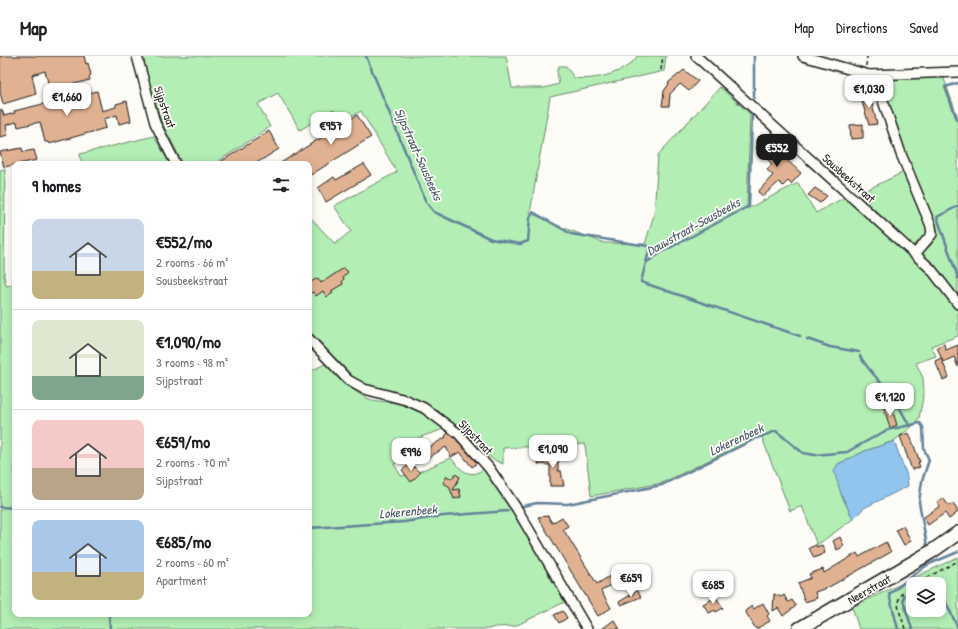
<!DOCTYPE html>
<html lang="en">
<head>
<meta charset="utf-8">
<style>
	body { margin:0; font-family:"Patrick Hand",sans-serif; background:#f6f6f6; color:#202124; height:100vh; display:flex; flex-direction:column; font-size:15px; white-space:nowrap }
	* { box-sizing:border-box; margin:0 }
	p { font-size:13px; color:#757577 }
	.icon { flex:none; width:22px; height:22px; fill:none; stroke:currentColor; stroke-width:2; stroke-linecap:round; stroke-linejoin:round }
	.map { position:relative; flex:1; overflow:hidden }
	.details { position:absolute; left:12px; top:105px; width:300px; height:456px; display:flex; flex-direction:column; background:#fff; border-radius:8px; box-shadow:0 2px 10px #0003 }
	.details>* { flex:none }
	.controls { position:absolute; left:906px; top:521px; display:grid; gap:8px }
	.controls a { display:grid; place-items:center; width:40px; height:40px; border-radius:8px; background:#fff; box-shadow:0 2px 10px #0003; font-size:20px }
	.price { position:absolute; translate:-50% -34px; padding:0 9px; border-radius:8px; background:#fff; color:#222; font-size:13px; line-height:26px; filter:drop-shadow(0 1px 2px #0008) }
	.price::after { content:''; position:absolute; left:50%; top:24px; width:12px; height:9px; margin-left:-6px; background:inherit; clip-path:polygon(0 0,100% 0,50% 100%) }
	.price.selected { background:#1c1c1c; color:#fff }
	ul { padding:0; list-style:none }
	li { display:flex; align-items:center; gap:12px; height:100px; padding:0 20px }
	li+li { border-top:1px solid #e0e0e0 }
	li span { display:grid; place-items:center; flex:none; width:112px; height:80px; border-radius:8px; color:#555 }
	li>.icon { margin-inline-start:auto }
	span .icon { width:48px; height:48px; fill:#fffc; stroke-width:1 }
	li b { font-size:17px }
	h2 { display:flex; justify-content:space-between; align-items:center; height:48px; padding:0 20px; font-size:17px }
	header { display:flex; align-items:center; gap:24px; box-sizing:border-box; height:56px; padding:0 20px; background:#fff; border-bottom:1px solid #e0e0e0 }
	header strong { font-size:19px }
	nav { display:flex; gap:22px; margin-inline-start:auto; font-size:14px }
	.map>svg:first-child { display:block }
	.green { fill:#b3efb5; stroke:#688668; fill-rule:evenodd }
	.water { fill:#91c5ee; stroke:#62819a }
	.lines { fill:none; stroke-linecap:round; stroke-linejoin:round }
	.stream { stroke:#62819a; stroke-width:2.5 }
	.building { fill:#e1b292; stroke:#1c1c1c }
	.street-casing { stroke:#1c1c1c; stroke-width:12 }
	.secondary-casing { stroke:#1c1c1c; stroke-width:16 }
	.path { stroke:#1c1c1c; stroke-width:1.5; stroke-dasharray:4 3; stroke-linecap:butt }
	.street { stroke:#fdfcf7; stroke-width:9 }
	.secondary { stroke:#fdfcf7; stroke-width:13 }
	.labels { text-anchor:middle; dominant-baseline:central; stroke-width:3.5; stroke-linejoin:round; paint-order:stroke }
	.street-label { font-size:12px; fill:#1c1c1c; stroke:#fdfcf7 }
	.water-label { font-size:13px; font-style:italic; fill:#455766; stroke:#fdfcf7 }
</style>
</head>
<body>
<header>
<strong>Map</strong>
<nav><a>Map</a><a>Directions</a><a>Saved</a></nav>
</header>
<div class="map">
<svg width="958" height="573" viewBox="0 0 958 573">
	<rect width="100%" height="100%" fill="#fdfcf7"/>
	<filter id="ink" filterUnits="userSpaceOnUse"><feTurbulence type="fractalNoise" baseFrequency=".025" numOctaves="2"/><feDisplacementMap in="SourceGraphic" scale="8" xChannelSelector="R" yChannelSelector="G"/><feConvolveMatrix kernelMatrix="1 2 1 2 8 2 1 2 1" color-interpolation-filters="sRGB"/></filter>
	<g filter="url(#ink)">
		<!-- green -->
		<g class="green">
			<path d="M142,0H506L512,32H544L559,28L557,15L559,10H566L574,22C593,25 628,17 637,0H666L664,15L550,41L530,157L564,172L604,187L645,188L654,159L658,99L720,31L750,58L747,153L798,127L816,157L845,141L929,216L958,256V280L931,290L936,300L916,307L923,322L924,336L919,362L914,369L894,385L865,395L838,408L841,438L853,463L817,489L802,450L790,455L761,379L662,427L591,440L585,388L503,392V408L492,403L446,362L424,346L401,337L364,328L352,320L309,275V160L335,188L351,175L334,150L397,116L361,55L341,66L333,54L300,74L278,37L258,48L270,71L217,106L218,108H183L161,65Z"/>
			<path d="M943,20L958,62V241L921,197L931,189L938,176L902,90L882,26L888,24Z"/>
			<path d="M154,80L170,108H82L80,98Z"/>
			<path d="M5,113L4,220L6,230L15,228V558H309V316L325,308C337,320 349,333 365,341C373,346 386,345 395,347C412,351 431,361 444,372C433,379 421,378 413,386L416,391L394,408L401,420L411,419L451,402C460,413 470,425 484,412L512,455L565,546L515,570L495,571L489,573H0V114Z"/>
			<path d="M904,116L929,172V179L913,190L858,138Z"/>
			<path d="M958,501V573H859L852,551ZM913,528H939V554H913Z"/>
		</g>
		<!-- water -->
		<path class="water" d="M894,385L907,420L908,430L864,452L853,463L841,438L834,415L838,408L865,395Z"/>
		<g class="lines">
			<!-- stream -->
			<g class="stream">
				<path d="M366,0L426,146L434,156L491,183L520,188L528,185L530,162L533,156L571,178L648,190L649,195L641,226L800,280"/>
				<path d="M754,0V42"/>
				<path d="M958,27L945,31L958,66"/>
				<path d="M958,150L937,161L958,222"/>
				<path d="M647,206L662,196L749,150L752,60"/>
				<path d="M807,283L830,291L859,296"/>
				<path d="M860,300C867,313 880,325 890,337C898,347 903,359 910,370"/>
				<path d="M523,450L537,447L568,448L662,429L757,382L776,375L803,397L815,399L847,396L887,374L920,367L923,371L924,393L929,404L922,425L919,446L927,490"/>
				<path d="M0,451L15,452"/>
				<path d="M309,472L404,466L443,460L508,455"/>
				<path d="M936,526L937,528"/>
				<path d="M939,532L958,572"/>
				<path d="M109,558L110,573"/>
				<path d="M898,573L889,538L927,509L958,496"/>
				<path d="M912,573L903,544L904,540L913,534"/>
			</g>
		</g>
		<!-- building -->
		<g class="building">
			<path d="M0,0H84L86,8L88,7L91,19L89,20L90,24L50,34L45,15L32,19L36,38L3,48L0,36Z"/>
			<path d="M684,14L698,25L689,35L680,28L670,38L669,50H662L664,35L669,28L668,27Z"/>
			<path d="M97,35L102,55L116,51V48L127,45L131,65L119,68L117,59L104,63L106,72L49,88L48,86H45L40,66L18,71L17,66L6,69L8,79L0,81V54H2L4,60L15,57L14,55Z"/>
			<path d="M869,36L877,68L869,69L860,39Z"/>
			<path d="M357,59L371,81L309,120V108H279Z"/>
			<path d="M863,68V82L851,83L850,69Z"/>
			<path d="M269,75L279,93L255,108H217Z"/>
			<path d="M764,83L801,117L791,128L788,125L783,130L779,126L763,140L758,136L773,119L767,114L772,108L756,92Z"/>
			<path d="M22,92L23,96L34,94L37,104L4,111L0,96Z"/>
			<path d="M364,108L371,119L326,146L318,132L334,121L336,124Z"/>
			<path d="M815,132L827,140L820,147L808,139Z"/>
			<path d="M344,212L348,216L343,221L344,223L342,225L343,228L331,235L333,237L327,241L323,235L316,240L313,236L309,238V227L318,222L321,227Z"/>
			<path d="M944,288L946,294L958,289V311L954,301L943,306L937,291Z"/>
			<path d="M941,302L949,321L943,324L935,305Z"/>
			<path d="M891,350L897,369L890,372L884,352Z"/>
			<path d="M448,377L455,382L477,407L472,411L460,396L451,401L446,391L428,402L423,395L446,381L445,380Z"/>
			<path d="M909,377L920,406H918L920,411L912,414L900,380Z"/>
			<path d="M539,399L558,400V415H561L564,430H550V409L538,408Z"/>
			<path d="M411,408L420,417L411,426L402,414Z"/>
			<path d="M455,418L460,421L453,434L459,433L461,441L454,443L449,430L443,427L447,420L452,423Z"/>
			<path d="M943,442L949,450L953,447L958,456L949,463L945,457L928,469L924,461L940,450L937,446Z"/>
			<path d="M548,460L552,467L562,461L568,470L563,473L597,528L610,520L614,527L601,535L611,552L598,560L538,461Z"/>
			<path d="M903,470L911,485L904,489L896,474Z"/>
			<path d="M840,481L844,490L837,494L833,485Z"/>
			<path d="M886,486L891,496L829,531L815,536L817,542L805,546L798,527L811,522L809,518L823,513L824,517L857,497L859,501Z"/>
			<path d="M816,489L817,491L822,489L825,497L814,502L809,492Z"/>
			<path d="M637,535L641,541L621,549L619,546Z"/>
			<path d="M774,538L781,541L784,539L788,546L792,544L796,550L783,560L778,552L773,555Z"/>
			<path d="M716,541L723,552L716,556L715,554L709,557L703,548Z"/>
			<path d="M763,547L769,558L767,560L770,565L756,573L745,555L752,550L754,553Z"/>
			<path d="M563,555L567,562L559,567L554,559Z"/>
			<path d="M614,564L620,573H602Z"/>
		</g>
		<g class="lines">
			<!-- street casing -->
			<g class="street-casing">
				<g id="street">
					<path d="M137,0L155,67L176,108"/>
					<path d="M696,0L931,213L958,248"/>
					<path d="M803,0L869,19L958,16"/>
					<path d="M869,19L877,27L901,98L931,170L932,178L915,198"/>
					<path d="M309,283L348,324L364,333L406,344L424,352L459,378L489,412L517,453L587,573"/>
				</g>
			</g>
			<!-- secondary casing -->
			<g class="secondary-casing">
				<path id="secondary" d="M799,573L931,496L958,477"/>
			</g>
			<!-- path -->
			<g class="path">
				<path d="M866,10L867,0"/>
				<path d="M661,14L663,0"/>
				<path d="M915,528L958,505"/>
				<path d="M905,573C899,550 890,543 913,529"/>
			</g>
			<!-- street -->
			<use href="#street" class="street"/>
			<!-- secondary -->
			<use href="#secondary" class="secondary"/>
		</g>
	</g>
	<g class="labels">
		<!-- street labels -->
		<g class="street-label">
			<text transform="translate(165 51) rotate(71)">Sijpstraat</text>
			<text transform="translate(849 122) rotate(42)">Sousbeekstraat</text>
			<text transform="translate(476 381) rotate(46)">Sijpstraat</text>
			<text transform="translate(869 533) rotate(-30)">Neerstraat</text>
		</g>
		<!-- water labels -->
		<g class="water-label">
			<text transform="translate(419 98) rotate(66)">Sijpstraat-Sousbeeks</text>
			<text transform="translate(693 170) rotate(-29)">Dauwstraat-Sousbeeks</text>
			<text transform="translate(736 383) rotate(-25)">Lokerenbeek</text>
			<text transform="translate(408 455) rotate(-5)">Lokerenbeek</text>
		</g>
	</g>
</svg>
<div class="controls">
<a><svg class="icon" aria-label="layers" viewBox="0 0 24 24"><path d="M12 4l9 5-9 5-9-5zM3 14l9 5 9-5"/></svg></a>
</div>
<b class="price" style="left:869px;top:53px">€1,030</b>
<b class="price" style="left:67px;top:61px">€1,660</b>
<b class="price" style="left:331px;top:90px">€957</b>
<b class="price selected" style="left:777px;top:112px">€552</b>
<b class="price" style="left:890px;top:361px">€1,120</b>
<b class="price" style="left:553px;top:413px">€1,090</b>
<b class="price" style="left:411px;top:416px">€996</b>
<b class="price" style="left:631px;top:542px">€659</b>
<b class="price" style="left:713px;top:549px">€685</b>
<section class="details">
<h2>9 homes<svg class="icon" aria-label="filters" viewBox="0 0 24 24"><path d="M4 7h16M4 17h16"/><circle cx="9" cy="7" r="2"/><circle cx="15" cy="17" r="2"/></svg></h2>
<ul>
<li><span style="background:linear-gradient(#c9d6e8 65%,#c2b280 0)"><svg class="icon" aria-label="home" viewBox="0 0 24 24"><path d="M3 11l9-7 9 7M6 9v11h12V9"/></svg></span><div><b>€552/mo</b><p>2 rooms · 66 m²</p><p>Sousbeekstraat</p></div></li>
<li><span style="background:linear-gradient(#dfe7d0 70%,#7fa58c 0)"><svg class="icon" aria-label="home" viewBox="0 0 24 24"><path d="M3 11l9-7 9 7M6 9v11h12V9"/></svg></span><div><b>€1,090/mo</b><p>3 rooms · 98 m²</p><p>Sijpstraat</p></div></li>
<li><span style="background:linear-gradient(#f6c9c9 60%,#b9a48a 0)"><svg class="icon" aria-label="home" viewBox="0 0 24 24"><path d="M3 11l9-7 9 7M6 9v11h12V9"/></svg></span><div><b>€659/mo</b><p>2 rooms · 70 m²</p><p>Sijpstraat</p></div></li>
<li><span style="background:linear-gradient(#a9c7e8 65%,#c2b280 0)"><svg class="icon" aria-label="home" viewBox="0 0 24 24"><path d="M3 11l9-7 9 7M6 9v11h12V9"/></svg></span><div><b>€685/mo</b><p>2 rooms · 60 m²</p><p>Apartment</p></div></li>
</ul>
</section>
</div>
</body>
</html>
